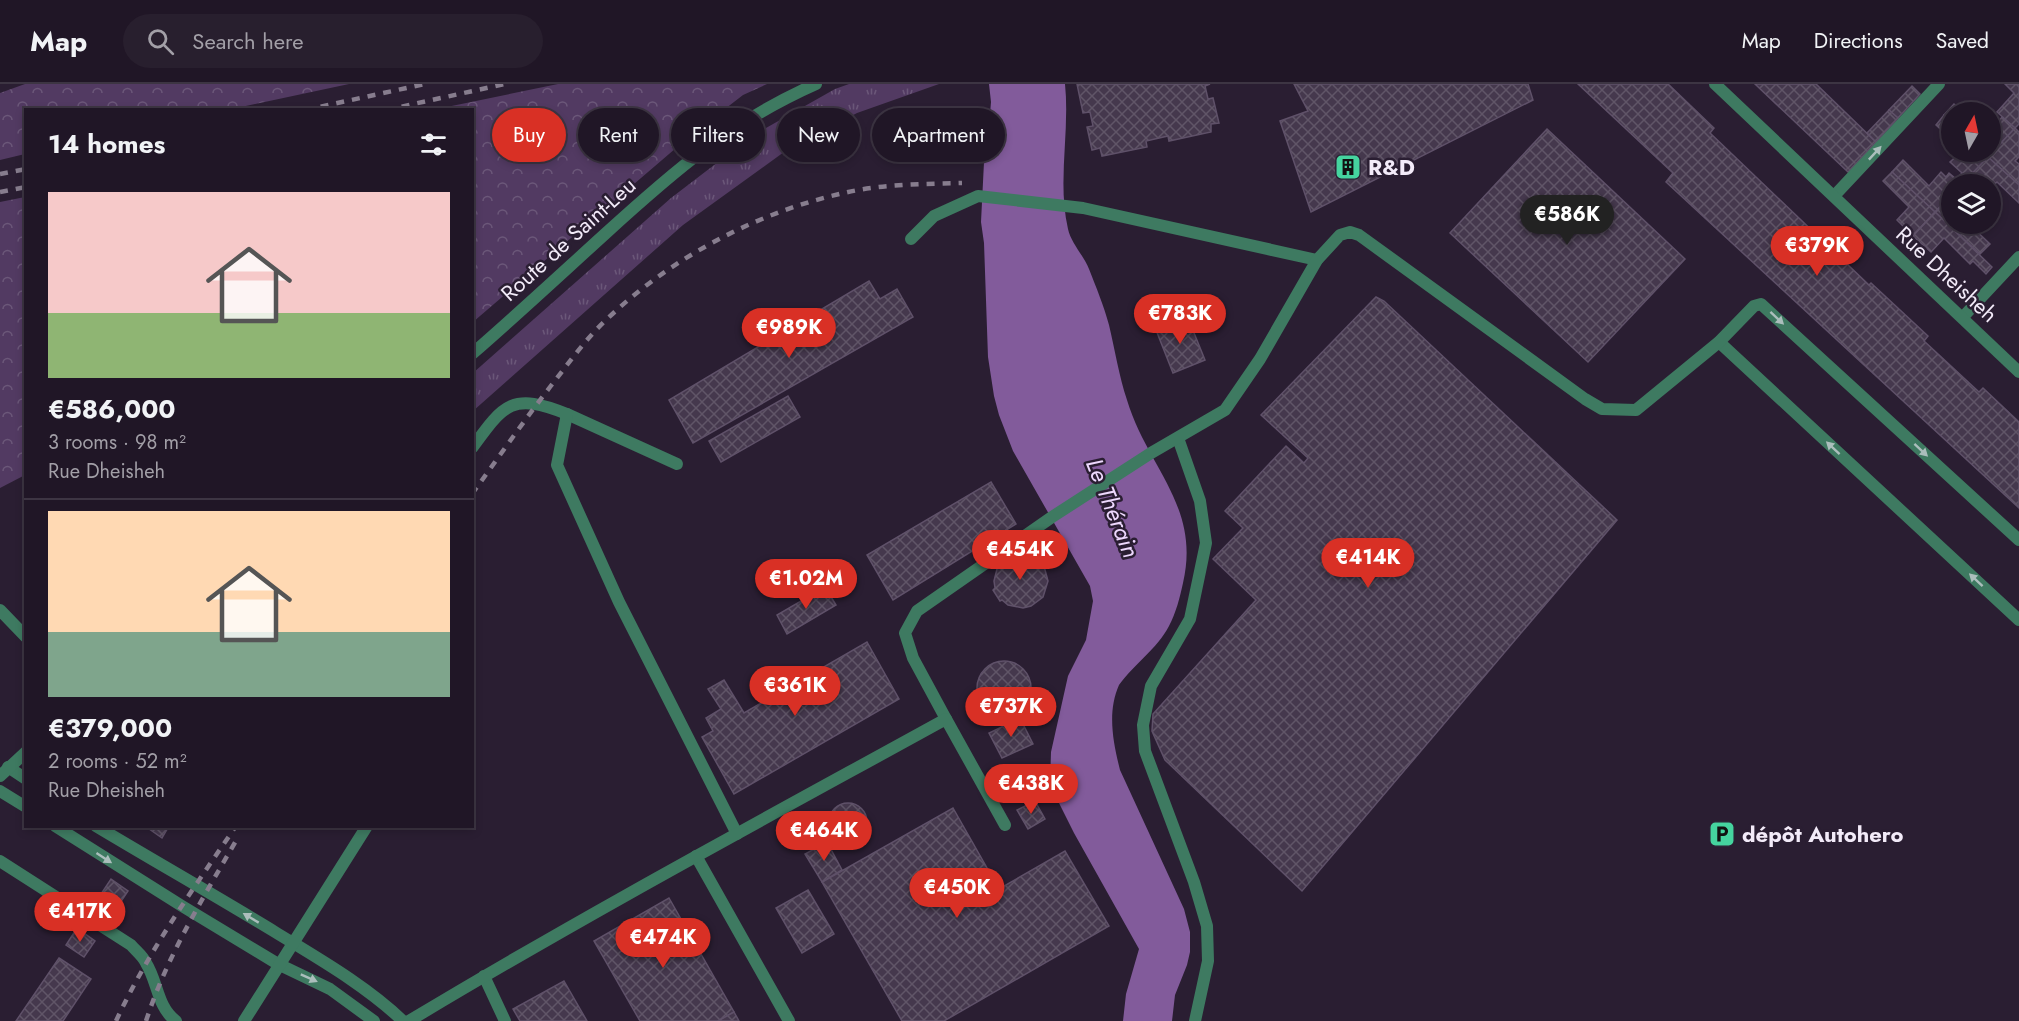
<!DOCTYPE html>
<html lang="en">
<head>
<meta charset="utf-8">
<style>
	body { margin:0; font-family:Jost,sans-serif; background:#281f2e; color:#f1f3f6; height:100vh; display:flex; flex-direction:column; font-size:22px; white-space:nowrap }
	* { box-sizing:border-box; margin:0 }
	p { font-size:20px; color:#a29fa7 }
	.icon { flex:none; width:33px; height:33px; fill:none; stroke:currentColor; stroke-width:2; stroke-linecap:round; stroke-linejoin:round }
	.map { position:relative; flex:1; overflow:hidden }
	.panel { position:absolute; left:24px; top:24px; width:450px; height:720px; display:flex; flex-direction:column; background:#201626; border-radius:0px; box-shadow:0 3px 9px #0003,0 0 0 2px #3d3543 }
	.panel>* { flex:none }
	.guide { position:absolute; left:492px; top:24px; width:570px; height:54px; display:flex; gap:12px }
	.needle { width:39px; rotate:9deg }
	.controls { position:absolute; left:1941px; top:18px; display:grid; gap:12px }
	.controls a { display:grid; place-items:center; width:60px; height:60px; border-radius:50%; background:#201626; box-shadow:0 3px 9px #0003,0 0 0 2px #3d3543; font-size:30px }
	.price { position:absolute; translate:-50% -51px; padding:0 14px; border-radius:21px; background:#d93025; color:#fff; font-size:20px; line-height:39px; filter:drop-shadow(0 2px 3px #0008) }
	.price::after { content:''; position:absolute; left:50%; top:36px; width:18px; height:14px; margin-left:-9px; background:inherit; clip-path:polygon(0 0,100% 0,50% 100%) }
	.price.on { background:#222; color:#fff }
	ul { padding:0; list-style:none }
	li { display:grid; align-content:center; gap:12px; height:318px; padding:0 24px }
	li+li { border-top:2px solid #3d3543 }
	li span { display:grid; place-items:center; height:186px; border-radius:0px; color:#555 }
	li>.icon { margin-inline-start:auto }
	span .icon { width:108px; height:108px; fill:#fffc; stroke-width:1 }
	li b { font-size:26px }
	h2 { display:flex; justify-content:space-between; align-items:center; height:72px; padding:0 24px; font-size:26px }
	.tag { padding:0 21px; border-radius:27px; background:#201626; box-shadow:0 3px 9px #0003,0 0 0 2px #3d3543; font-size:21px; line-height:54px }
	.tag.on { background:#d93025; color:#fff }
	header { display:flex; align-items:center; gap:36px; box-sizing:border-box; height:84px; padding:0 30px; background:#201626; border-bottom:2px solid #3d3543 }
	header strong { font-size:28px }
	nav { display:flex; gap:33px; margin-inline-start:auto; font-size:21px }
	.search { width:420px; height:54px; background:#281f2e; display:flex; align-items:center; gap:15px; box-sizing:border-box; padding:0 21px; border-radius:33px; color:#a29fa7; font-size:22px }
	.map>svg:first-child { display:block }
	.grass { fill:url(#grass-tufts) }
	.forest { fill:url(#forest-crowns) }
	.water { fill:#825b9b }
	.building { fill:url(#building-cross-hatch); stroke:#5f5169; stroke-width:1.5 }
	.lines { fill:none; stroke-linecap:round; stroke-linejoin:round }
	.service { stroke:#3e7a61; stroke-width:12 }
	.minor { stroke:#3e7a61; stroke-width:12 }
	.tertiary { stroke:#3e7a61; stroke-width:12 }
	.rail { stroke:#877d8e; stroke-width:4.5; stroke-dasharray:8 8; stroke-linecap:butt }
	.oneway { fill:#abbebc }
	.labels { text-anchor:middle; dominant-baseline:central; stroke-width:5; stroke-linejoin:round; paint-order:stroke }
	.poi-label { font-size:22px; font-weight:bold; fill:#f3ebf9; stroke:#2a1e32; text-anchor:start }
	.street-label { font-size:22px; fill:#f3ebf9; stroke:#2a1e32 }
	.water-label { font-size:24px; font-style:italic; fill:#eed9fe; stroke:#2a1e32 }
</style>
</head>
<body>
<header>
<strong>Map</strong>
<div class="search"><svg class="icon" aria-label="search" viewBox="0 0 24 24"><circle cx="10" cy="10" r="6"/><path d="M15 15l6 6"/></svg>Search here</div>
<nav><a>Map</a><a>Directions</a><a>Saved</a></nav>
</header>
<div class="map">
<svg width="2019" height="937" viewBox="0 0 2019 937">
	<defs>
		<pattern id="grass-tufts" width="24" height="20" patternUnits="userSpaceOnUse" patternTransform="scale(1.5)"><rect width="24" height="20" fill="#523a62"/><path d="M3 7l-1-3M5 7V3M7 7l1-3M15 17l-1-3M17 17v-4M19 17l1-3" fill="none" stroke="#6b5779"/></pattern>
		<pattern id="forest-crowns" width="20" height="18" patternUnits="userSpaceOnUse" patternTransform="scale(1.5)"><rect width="20" height="18" fill="#523a62"/><path d="M2 6a3 3 0 1 1 6 0M12 15a3 3 0 1 1 6 0" fill="none" stroke="#6b5779"/></pattern>
		<pattern id="building-cross-hatch" width="8" height="8" patternUnits="userSpaceOnUse" patternTransform="scale(1.5)"><rect width="8" height="8" fill="#45384d"/><path d="M0 0l8 8M0 8l8-8" fill="none" stroke="#605567"/></pattern>
	</defs>
	<rect width="100%" height="100%" fill="#2a1e32"/>
	<!-- grass -->
	<path class="grass" d="M849,0H939L857,29L784,68L683,141L473,327V289L671,114L752,52L835,5Z"/>
	<!-- forest -->
	<g class="forest">
		<path d="M25,0H349L232,25L26,26L25,70L0,76V9Z"/>
		<path d="M558,0H767L743,11L690,52L473,238L472,26L437,25Z"/>
		<path d="M25,113V391L0,404V118Z"/>
	</g>
	<!-- water -->
	<path class="water" d="M989,0H1065C1070,49 1057,97 1068,145C1071,159 1084,172 1089,185C1096,203 1104,222 1109,241C1115,266 1119,292 1127,316C1147,383 1201,422 1183,499C1180,513 1176,529 1169,542C1157,565 1134,580 1119,601C1107,628 1113,658 1120,686L1184,825L1190,848V868L1187,881L1175,911L1172,937H1123L1126,910L1139,865L1074,749L1050,701L1051,668L1068,592L1086,556L1093,517L1090,502L1013,367L999,331L994,312L988,273L984,159L981,138L984,78L989,42L991,18Z"/>
	<!-- building -->
	<g class="building">
		<path d="M1077,0H1210L1205,2L1208,15L1213,14L1219,39L1211,40V48L1169,57L1168,52L1146,57L1147,63L1102,72L1100,64L1092,66L1087,43L1093,42L1090,28L1083,29Z"/>
		<path d="M1294,0H1528L1533,16L1311,128L1280,37L1308,27Z"/>
		<path d="M1578,0H1668L1714,44L1710,49L1869,201L1871,199L1928,252L1924,257L1979,308L1983,304L2019,338V424L1666,98L1673,89Z"/>
		<path d="M1755,0H1816L1876,58L1848,88Z"/>
		<path d="M2005,0H2019V40L2015,44L1997,28L2014,9Z"/>
		<path d="M1912,2L1920,10L1898,34L1889,26Z"/>
		<path d="M1954,20L1963,28H1952V38L1944,31Z"/>
		<path d="M1889,26L1898,34L1876,58L1867,49Z"/>
		<path d="M1944,31L1952,38V56L1936,41Z"/>
		<path d="M1994,32L1999,37L2002,33L2015,44L1988,73L1983,68H1990V36Z"/>
		<path d="M2015,44L2019,48V73L2015,77L2019,80V101L1988,73Z"/>
		<path d="M1547,45L1685,175L1588,278L1450,149Z"/>
		<path d="M1961,68H1983L1988,73L1962,100L1956,95L1962,89L1950,78Z"/>
		<path d="M1988,73L2019,101V119L1997,98L1990,104V100H1962Z"/>
		<path d="M1903,76L1929,102L1941,88L1946,93L1949,89L1962,100H1952V111L1935,128L1892,88Z"/>
		<path d="M1892,88L1935,128L1913,152L1897,136L1909,123L1883,97Z"/>
		<path d="M1952,111V140H1969L1990,160L1980,170L1935,128Z"/>
		<path d="M1935,128L1992,183L1986,190L1973,177L1970,180L1944,154L1931,168L1913,152Z"/>
		<path d="M869,197L880,215L897,205L913,233L693,359L669,316Z"/>
		<path d="M1376,213L1384,217L1617,436L1302,807L1165,676L1152,647L1153,630L1256,516L1213,475L1243,444L1225,427L1286,362L1304,379L1308,374L1261,331Z"/>
		<path d="M1188,234L1205,276L1173,289L1156,246Z"/>
		<path d="M788,312L800,333L721,378L709,357Z"/>
		<path d="M991,398L1016,440L893,516L867,471Z"/>
		<path d="M1018,469L1026,470L1040,477L1044,482L1048,497L1043,513L1031,522L1023,524L1008,521L1002,516L1000,517L993,506L995,504L994,497L998,481L1004,475Z"/>
		<path d="M825,503L836,521L787,550L777,531Z"/>
		<path d="M867,558L899,615L734,710L702,653L713,647L706,634L721,625L708,605L724,596L744,629Z"/>
		<circle cx="1004" cy="604" r="27"/>
		<path d="M1020,634L1033,660L1002,674L989,649Z"/>
		<path d="M1035,717L1045,735L1028,745L1017,726Z"/>
		<circle cx="848" cy="738" r="19"/>
		<path d="M953,724L999,805L1065,767L1109,842L944,937H902L822,798Z"/>
		<path d="M145,742H169L162,754Z"/>
		<path d="M827,758L842,786L822,798L805,770Z"/>
		<path d="M111,795L128,807L114,828L97,816Z"/>
		<path d="M808,806L834,850L802,869L776,824Z"/>
		<path d="M669,814L734,928L718,937H640L594,857Z"/>
		<path d="M77,844L95,857L84,873L66,861Z"/>
		<path d="M59,874L91,895L63,937H16Z"/>
		<path d="M564,897L587,937H520L513,925Z"/>
		<path d="M734,928L739,937H718Z"/>
	</g>
	<g class="lines">
		<!-- service -->
		<g class="service">
			<path d="M911,155L934,132L978,112L1083,124L1317,176"/>
			<path d="M1719,258L2019,536"/>
			<path d="M567,330L677,380"/>
			<path d="M1178,354L1200,417L1206,459L1190,535L1151,602L1143,641L1145,667L1194,798L1207,842L1208,877L1195,937"/>
			<path d="M472,364C504,320 512,308 567,330L557,381L619,518L737,750"/>
			<path d="M946,635L913,574L905,549L917,527L1052,433L1151,369L1225,326L1260,275L1317,176L1340,151L1350,148L1359,151L1585,315L1602,325L1636,326L1719,258L1754,222L1761,220L2019,456"/>
			<path d="M8,683L26,695"/>
			<path d="M0,707L26,723"/>
			<path d="M55,742L182,822L278,880L330,905L374,937"/>
			<path d="M96,742C156,778 216,812 275,848C319,875 365,901 403,937"/>
			<path d="M696,772L789,937"/>
			<path d="M0,777L131,861C136,867 143,872 146,879C158,898 157,923 176,937"/>
			<path d="M484,892L505,937"/>
			<path d="M244,937L367,742"/>
			<path d="M409,937C585,831 766,734 946,635L1005,741"/>
		</g>
		<!-- minor -->
		<g class="minor">
			<path d="M1835,111L1939,0"/>
			<path d="M1963,233L2019,173"/>
			<path d="M472,270C517,231 561,190 605,150C673,88 730,38 816,0"/>
			<path d="M0,526L26,553"/>
			<path d="M0,692L26,668"/>
		</g>
		<!-- tertiary -->
		<path class="tertiary" d="M1715,0L2019,288"/>
		<!-- rail -->
		<g class="rail">
			<path d="M305,26L425,0"/>
			<path d="M386,26L505,0"/>
			<path d="M0,90L26,85"/>
			<path d="M0,108L26,103"/>
			<path d="M472,410C498,374 523,338 550,303C565,284 579,264 596,246C661,179 753,129 844,109C882,100 923,100 962,99"/>
			<path d="M116,937C148,868 193,805 236,742"/>
			<path d="M146,937C167,872 203,814 237,755"/>
		</g>
	</g>
	<!-- one-way arrows -->
	<defs><path id="oneway-solid" d="M-6-.8H1V-3.2L6.5 0L1 3.2V.8H-6Z" transform="scale(1.5)"/></defs>
	<g class="oneway">
		<use href="#oneway-solid" transform="translate(1875 69) rotate(-47)"/>
		<use href="#oneway-solid" transform="translate(1777 234) rotate(43)"/>
		<use href="#oneway-solid" transform="translate(1833 364) rotate(-137)"/>
		<use href="#oneway-solid" transform="translate(1921 366) rotate(43)"/>
		<use href="#oneway-solid" transform="translate(1976 496) rotate(-137)"/>
		<use href="#oneway-solid" transform="translate(104 774) rotate(33)"/>
		<use href="#oneway-solid" transform="translate(251 834) rotate(-149)"/>
		<use href="#oneway-solid" transform="translate(309 894) rotate(24)"/>
	</g>
	<!-- icons -->
	<defs>
		<g id="building-square" transform="scale(1.35)"><rect x="-9" y="-9" width="18" height="18" rx="4" fill="#45d49f" stroke="#2a1e32"/><path d="M-4-6H4V6H1V3H-1V6H-4ZM-2.5-4.3h1.7v1.8h-1.7ZM.8-4.3h1.7v1.8H.8ZM-2.5-1h1.7V.8h-1.7ZM.8-1h1.7V.8H.8Z" fill="#111"/></g>
		<g id="parking-square" transform="scale(1.35)"><rect x="-9" y="-9" width="18" height="18" rx="4" fill="#45d49f" stroke="#2a1e32"/><path d="M-3.5-5.5H1a3.5 3.5 0 0 1 0 7H-1V5.5H-3.5ZM-1-3.4V-.6H.8a1.4 1.4 0 0 0 0-2.8Z" fill="#111"/></g>
	</defs>
	<g fill-rule="evenodd">
		<use href="#building-square" x="1348" y="83"/>
		<use href="#parking-square" x="1722" y="750"/>
	</g>
	<g class="labels">
		<!-- poi labels -->
		<g class="poi-label">
			<text x="1368" y="83">R&amp;D</text>
			<text x="1742" y="750">dépôt Autohero</text>
		</g>
		<!-- street labels -->
		<g class="street-label">
			<text transform="translate(568 155) rotate(-42)">Route de Saint-Leu</text>
			<text transform="translate(1947 190) rotate(43)">Rue Dheisheh</text>
		</g>
		<!-- water labels -->
		<g class="water-label">
			<text transform="translate(1113 424) rotate(68)">Le Thérain</text>
		</g>
	</g>
</svg>
<div class="controls">
<a><svg class="needle" viewBox="-14 -14 28 28"><path d="M0-13l5 13h-10z" fill="#e53935"/><path d="M0 13l5-13h-10z" fill="#a29fa7"/></svg></a>
<a><svg class="icon" aria-label="layers" viewBox="0 0 24 24"><path d="M12 4l9 5-9 5-9-5zM3 14l9 5 9-5"/></svg></a>
</div>
<b class="price on" style="left:1567px;top:162px">€586K</b>
<b class="price" style="left:1817px;top:193px">€379K</b>
<b class="price" style="left:1180px;top:261px">€783K</b>
<b class="price" style="left:789px;top:275px">€989K</b>
<b class="price" style="left:1020px;top:497px">€454K</b>
<b class="price" style="left:1368px;top:505px">€414K</b>
<b class="price" style="left:806px;top:526px">€1.02M</b>
<b class="price" style="left:795px;top:633px">€361K</b>
<b class="price" style="left:1011px;top:654px">€737K</b>
<b class="price" style="left:1031px;top:731px">€438K</b>
<b class="price" style="left:824px;top:778px">€464K</b>
<b class="price" style="left:957px;top:835px">€450K</b>
<b class="price" style="left:80px;top:859px">€417K</b>
<b class="price" style="left:663px;top:885px">€474K</b>
<div class="guide">
<a class="tag on">Buy</a>
<a class="tag">Rent</a>
<a class="tag">Filters</a>
<a class="tag">New</a>
<a class="tag">Apartment</a>
</div>
<section class="panel">
<h2>14 homes<svg class="icon" aria-label="filters" viewBox="0 0 24 24"><path d="M4 7h16M4 17h16"/><circle cx="9" cy="7" r="2"/><circle cx="15" cy="17" r="2"/></svg></h2>
<ul>
<li><span style="background:linear-gradient(#f6c9c9 65%,#8fb573 0)"><svg class="icon" aria-label="home" viewBox="0 0 24 24"><path d="M3 11l9-7 9 7M6 9v11h12V9"/></svg></span><div><b>€586,000</b><p>3 rooms · 98 m²</p><p>Rue Dheisheh</p></div></li>
<li><span style="background:linear-gradient(#ffd9b3 65%,#7fa58c 0)"><svg class="icon" aria-label="home" viewBox="0 0 24 24"><path d="M3 11l9-7 9 7M6 9v11h12V9"/></svg></span><div><b>€379,000</b><p>2 rooms · 52 m²</p><p>Rue Dheisheh</p></div></li>
</ul>
</section>
</div>
</body>
</html>
